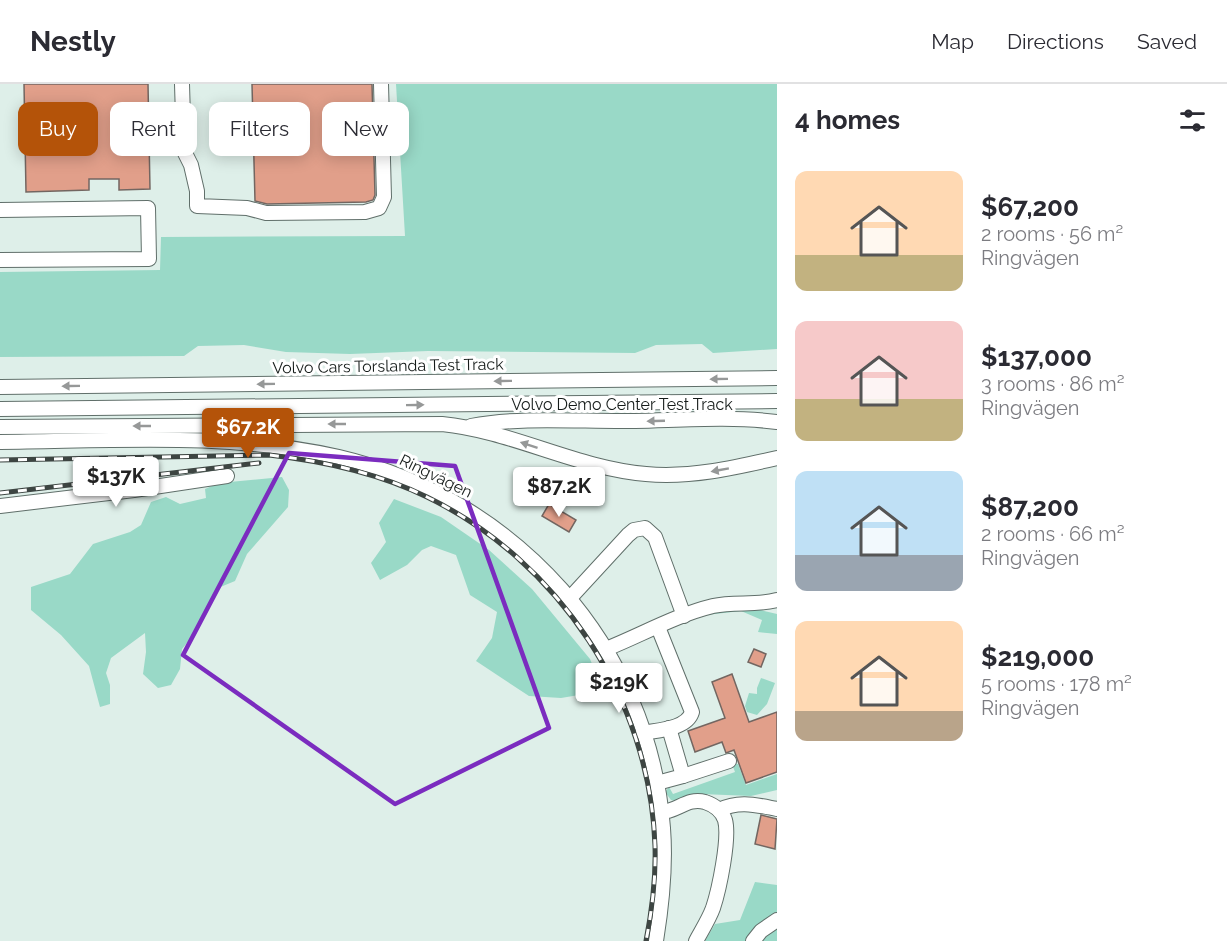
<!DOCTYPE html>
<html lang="en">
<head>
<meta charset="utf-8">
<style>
	body { margin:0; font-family:Raleway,sans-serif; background:#f2f2f3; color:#2b2b33; height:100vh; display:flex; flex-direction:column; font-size:22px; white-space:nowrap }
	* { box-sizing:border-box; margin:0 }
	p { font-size:20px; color:#7c7c81 }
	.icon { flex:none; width:33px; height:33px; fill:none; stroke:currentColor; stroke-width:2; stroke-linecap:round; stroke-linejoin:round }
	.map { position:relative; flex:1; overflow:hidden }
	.sheet { display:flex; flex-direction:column; background:#fff; width:450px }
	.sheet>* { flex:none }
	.hud { position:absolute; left:18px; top:18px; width:570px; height:54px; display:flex; gap:12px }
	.price { position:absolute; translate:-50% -51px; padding:0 14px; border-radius:6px; background:#fff; color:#222; font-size:20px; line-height:39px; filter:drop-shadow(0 2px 3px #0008) }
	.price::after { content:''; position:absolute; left:50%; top:36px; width:18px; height:14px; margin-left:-9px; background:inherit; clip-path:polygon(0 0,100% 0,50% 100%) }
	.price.current { background:#b45309; color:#fff }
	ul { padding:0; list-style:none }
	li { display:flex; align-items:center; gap:18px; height:150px; padding:0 18px }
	li span { display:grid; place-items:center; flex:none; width:168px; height:120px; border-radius:12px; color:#555 }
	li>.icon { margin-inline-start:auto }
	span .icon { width:72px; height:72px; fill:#fffc; stroke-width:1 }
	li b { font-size:26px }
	h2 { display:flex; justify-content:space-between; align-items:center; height:72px; padding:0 18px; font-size:26px }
	.pill { padding:0 21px; border-radius:12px; background:#fff; box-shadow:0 3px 15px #0003; font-size:21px; line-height:54px }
	.pill.current { background:#b45309; color:#fff }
	header { display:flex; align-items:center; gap:36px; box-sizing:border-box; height:84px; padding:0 30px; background:#fff; border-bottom:2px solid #e1e1e2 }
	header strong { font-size:28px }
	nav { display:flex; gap:33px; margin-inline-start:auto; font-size:21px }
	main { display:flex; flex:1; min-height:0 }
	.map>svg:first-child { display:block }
	.green { fill:#99d9c7 }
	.building { fill:#e19f8a; stroke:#736661; stroke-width:1.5 }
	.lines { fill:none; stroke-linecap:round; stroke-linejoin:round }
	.minor-casing { stroke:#606f6a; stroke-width:16 }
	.minor { stroke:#fff; stroke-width:14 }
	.rail-casing { stroke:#3d4542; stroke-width:5 }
	.rail { stroke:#fff; stroke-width:3; stroke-dasharray:9; stroke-linecap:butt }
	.oneway { fill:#969898 }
	.marked { fill:none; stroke:#7b2cbf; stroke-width:4.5; stroke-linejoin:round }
	.labels { text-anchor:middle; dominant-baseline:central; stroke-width:6; stroke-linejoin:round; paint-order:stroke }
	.street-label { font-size:16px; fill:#151b19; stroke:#fff }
</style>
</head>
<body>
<header>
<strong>Nestly</strong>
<nav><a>Map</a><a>Directions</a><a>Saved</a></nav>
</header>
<main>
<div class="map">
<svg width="777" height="857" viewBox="0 0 777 857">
	<rect width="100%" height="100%" fill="#deefe9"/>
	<!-- green -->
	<g class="green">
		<path d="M396,0H777V265L713,269L702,260L656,261L635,269L428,267L350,270L286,268L244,261L198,262L184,272L0,273V188L160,186L161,153L405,152Z"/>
		<path d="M282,393L289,406L288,423L247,470L235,497L218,504L196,548L182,565L180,585L171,601L158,604L143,590L146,568L145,549L111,574L106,589L110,601V620L100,623L89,582L61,551L31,526V503L70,490L93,460L130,448L141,441L151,418L166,413L180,420L206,414L205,405L219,399Z"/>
		<path d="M394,415L441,433L489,466L532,505L590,575L599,597L591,609L561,614L529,612L476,577L492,554L497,528L470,511L456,471L431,462L422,466L407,481L380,496L371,479L386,458L379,439Z"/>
		<path d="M748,523L777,530V550L758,548L762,536L741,527L706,531L717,526Z"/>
		<path d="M761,594L775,599L767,620L757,631L747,628L745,622L749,609L757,610V604Z"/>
		<path d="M732,680H738L746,701L777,690V706L751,712L701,710L676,717L671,716L665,708L669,703L673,710L735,688Z"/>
		<path d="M755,798L777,801V857H705L715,840L740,836Z"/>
	</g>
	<!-- building -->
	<g class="building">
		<path d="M24,0H148L150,105L119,106V95H89V106L26,108Z"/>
		<path d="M252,0H372L375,111L373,116L366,118L267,120L255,117Z"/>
		<path d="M549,420L576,436L569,448L542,432Z"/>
		<path d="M754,565L766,570L761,583L748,578Z"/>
		<path d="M732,590L749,638L777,628V688L746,699L734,666L726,669L722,658L695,668L688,647L725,634L712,598Z"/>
		<path d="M761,731L777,735L775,765L755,760Z"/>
	</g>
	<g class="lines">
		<!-- minor casing -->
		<g class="minor-casing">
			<g id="minor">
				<path d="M182,0L184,67L191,81L197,107V122L247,124L266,129L365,128L379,124L384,113L381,0"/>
				<path d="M0,126L148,124L149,175L0,176"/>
				<path d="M0,303L777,294"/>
				<path d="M0,325L777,317"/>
				<path d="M471,342C524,332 581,338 635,337C682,336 730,332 777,338"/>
				<path d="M0,343L442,340C512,347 576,384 646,390C690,394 734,384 777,374"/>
				<path d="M0,358C113,357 228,348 339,373C515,414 649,562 663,744C666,782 662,820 656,857"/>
				<path d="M0,422L134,406L227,392"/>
				<path d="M570,514L628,451L634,446L645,444L655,453L684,532"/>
				<path d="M606,565C641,551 676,531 713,522C734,517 756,522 777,516"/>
				<path d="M643,649C658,646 687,645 692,628L658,543"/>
				<path d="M683,692L729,677"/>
				<path d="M657,699L683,692L669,644"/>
				<path d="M719,726C739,716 756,721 777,725"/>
				<path d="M661,728C677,728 687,713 705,718C714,721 722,727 725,736C730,754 719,806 713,824C709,835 702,846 696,857"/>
				<path d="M753,857L761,847L777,836"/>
			</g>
		</g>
		<!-- minor -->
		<use href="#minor" class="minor"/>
		<!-- rail casing -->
		<g class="rail-casing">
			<g id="rail">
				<path d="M0,376L269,371C323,377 378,389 427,413C559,477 650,615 655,762C656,794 652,826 646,857"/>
				<path d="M0,409L259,379"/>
			</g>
		</g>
		<!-- rail -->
		<use href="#rail" class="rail"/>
	</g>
	<!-- one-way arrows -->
	<defs><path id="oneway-solid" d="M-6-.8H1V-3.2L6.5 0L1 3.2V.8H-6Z" transform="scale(1.5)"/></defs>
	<g class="oneway">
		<use href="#oneway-solid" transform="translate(719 295) rotate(179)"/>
		<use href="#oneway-solid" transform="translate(503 297) rotate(179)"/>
		<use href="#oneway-solid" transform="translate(266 300) rotate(179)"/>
		<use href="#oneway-solid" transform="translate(71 302) rotate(179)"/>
		<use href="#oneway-solid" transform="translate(415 321) rotate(-1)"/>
		<use href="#oneway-solid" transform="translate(656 337) rotate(178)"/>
		<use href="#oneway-solid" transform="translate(337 340) rotate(180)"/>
		<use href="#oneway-solid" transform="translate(142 342) rotate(180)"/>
		<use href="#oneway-solid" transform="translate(529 361) rotate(-162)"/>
		<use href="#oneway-solid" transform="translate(720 386) rotate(170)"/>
	</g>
	<!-- marked area -->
	<path class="marked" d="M289,369L455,382L549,644L395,720L183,571Z"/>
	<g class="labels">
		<!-- street labels -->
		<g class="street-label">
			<text transform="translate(388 282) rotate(-1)">Volvo Cars Torslanda Test Track</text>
			<text x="622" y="320">Volvo Demo Center Test Track</text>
			<text transform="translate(436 392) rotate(26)">Ringvägen</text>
		</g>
	</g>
</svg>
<b class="price current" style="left:248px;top:375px">$67.2K</b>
<b class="price" style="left:116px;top:424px">$137K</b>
<b class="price" style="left:559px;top:434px">$87.2K</b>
<b class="price" style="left:619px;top:630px">$219K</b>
<div class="hud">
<a class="pill current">Buy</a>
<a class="pill">Rent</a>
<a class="pill">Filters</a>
<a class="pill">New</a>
</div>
</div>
<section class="sheet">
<h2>4 homes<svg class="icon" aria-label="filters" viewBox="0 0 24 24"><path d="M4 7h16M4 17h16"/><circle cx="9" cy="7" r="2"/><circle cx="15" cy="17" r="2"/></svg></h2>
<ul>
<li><span style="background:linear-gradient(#ffd9b3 70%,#c2b280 0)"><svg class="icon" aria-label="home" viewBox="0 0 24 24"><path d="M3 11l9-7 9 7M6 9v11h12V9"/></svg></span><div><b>$67,200</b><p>2 rooms · 56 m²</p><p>Ringvägen</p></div></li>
<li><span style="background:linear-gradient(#f6c9c9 65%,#c2b280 0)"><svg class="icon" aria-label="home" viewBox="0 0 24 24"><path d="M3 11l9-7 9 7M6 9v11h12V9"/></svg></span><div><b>$137,000</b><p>3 rooms · 86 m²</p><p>Ringvägen</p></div></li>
<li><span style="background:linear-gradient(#bfe0f5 70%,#9aa5b1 0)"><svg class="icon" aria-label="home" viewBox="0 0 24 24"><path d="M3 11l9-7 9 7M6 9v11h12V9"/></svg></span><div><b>$87,200</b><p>2 rooms · 66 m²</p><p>Ringvägen</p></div></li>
<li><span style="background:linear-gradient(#ffd9b3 75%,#b9a48a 0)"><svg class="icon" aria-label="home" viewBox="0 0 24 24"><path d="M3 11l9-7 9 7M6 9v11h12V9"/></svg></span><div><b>$219,000</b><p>5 rooms · 178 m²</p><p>Ringvägen</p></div></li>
</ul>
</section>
</main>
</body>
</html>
